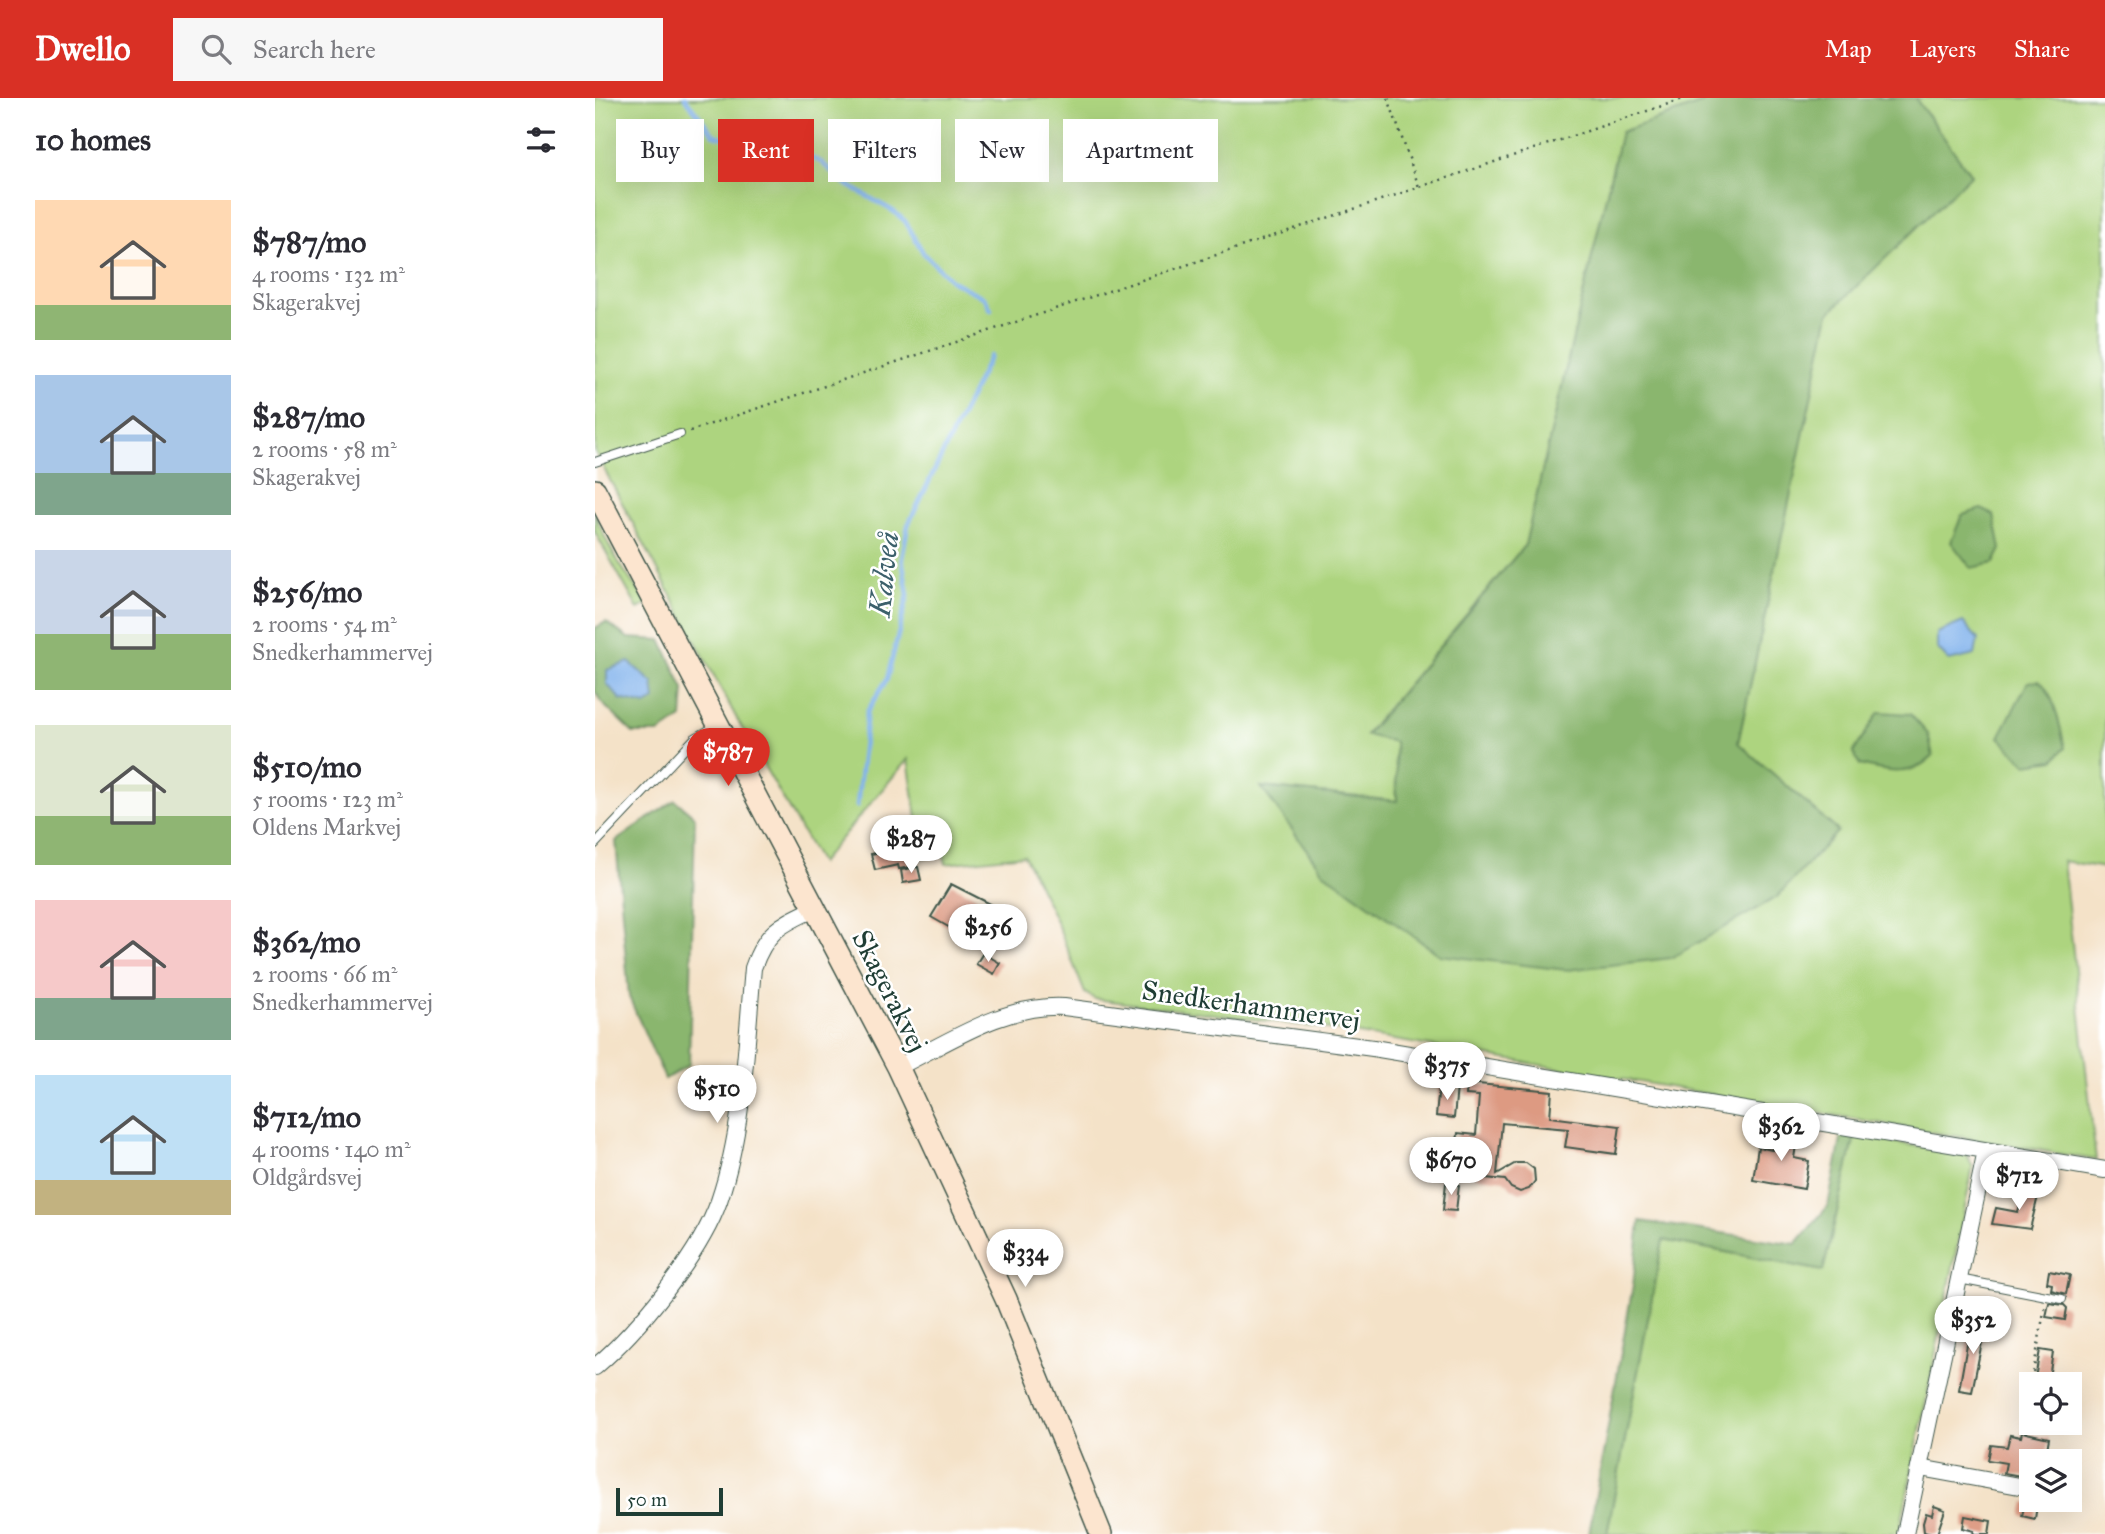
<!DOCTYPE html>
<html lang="en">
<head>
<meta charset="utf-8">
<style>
	body { margin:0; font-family:"IM FELL Great Primer",serif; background:#f7f7f7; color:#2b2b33; height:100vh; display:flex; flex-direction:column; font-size:26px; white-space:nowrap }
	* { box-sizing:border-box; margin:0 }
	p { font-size:23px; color:#7c7c81 }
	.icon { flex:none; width:38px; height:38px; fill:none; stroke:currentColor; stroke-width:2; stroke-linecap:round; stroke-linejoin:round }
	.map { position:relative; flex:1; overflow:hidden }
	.panel { display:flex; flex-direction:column; background:#fff; width:595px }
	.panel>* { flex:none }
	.top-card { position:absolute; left:21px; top:21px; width:665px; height:63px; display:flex; gap:14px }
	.tools { position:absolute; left:1424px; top:1274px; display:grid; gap:14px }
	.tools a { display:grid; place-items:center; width:63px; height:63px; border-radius:0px; background:#fff; box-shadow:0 7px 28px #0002; font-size:35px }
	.scale { position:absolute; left:21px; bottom:18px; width:107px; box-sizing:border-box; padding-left:7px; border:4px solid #1f3d34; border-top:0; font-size:19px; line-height:24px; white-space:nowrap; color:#1f3d34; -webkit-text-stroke:5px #fff; paint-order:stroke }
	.price { position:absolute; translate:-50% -60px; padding:0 16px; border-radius:24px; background:#fff; color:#222; font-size:23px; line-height:46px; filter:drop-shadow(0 2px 4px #0008) }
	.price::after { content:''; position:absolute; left:50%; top:42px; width:21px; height:16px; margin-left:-10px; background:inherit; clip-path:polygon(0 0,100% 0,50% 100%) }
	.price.current { background:#d93025; color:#fff }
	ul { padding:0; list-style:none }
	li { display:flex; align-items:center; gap:21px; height:175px; padding:0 35px }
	li span { display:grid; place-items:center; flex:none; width:196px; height:140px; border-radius:0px; color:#555 }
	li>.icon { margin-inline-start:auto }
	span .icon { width:84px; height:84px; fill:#fffc; stroke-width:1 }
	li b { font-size:30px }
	h2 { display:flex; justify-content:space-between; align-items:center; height:84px; padding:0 35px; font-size:30px }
	.chip { padding:0 24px; border-radius:0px; background:#fff; box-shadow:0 7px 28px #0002; font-size:24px; line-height:63px }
	.chip.current { background:#d93025; color:#fff }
	header { display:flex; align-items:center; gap:42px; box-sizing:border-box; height:98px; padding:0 35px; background:#d93025; color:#fff }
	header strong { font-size:33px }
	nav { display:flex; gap:38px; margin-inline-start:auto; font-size:24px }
	.search { width:490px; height:63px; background:#f7f7f7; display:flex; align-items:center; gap:18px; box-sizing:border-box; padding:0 24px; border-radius:0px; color:#7c7c81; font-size:26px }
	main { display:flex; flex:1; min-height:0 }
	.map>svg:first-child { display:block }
	.green { fill:#add47f; stroke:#66885a; stroke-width:2 }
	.forest { fill:#8ab66e; stroke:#547a51; stroke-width:2 }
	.water { fill:#81b2ec; stroke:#507890; stroke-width:2 }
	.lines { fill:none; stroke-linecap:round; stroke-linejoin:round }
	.stream { stroke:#81b2ec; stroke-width:4.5 }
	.building { fill:#dd9a82 }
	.lane-casing { stroke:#3f564a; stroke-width:10 }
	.street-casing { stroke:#3f564a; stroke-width:18 }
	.secondary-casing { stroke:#3f564a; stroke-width:24 }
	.path { stroke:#3f564a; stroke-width:2.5; stroke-dasharray:2 5; stroke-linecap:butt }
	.lane { stroke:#fff; stroke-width:8 }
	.street { stroke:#fff; stroke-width:16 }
	.secondary { stroke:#fce5cf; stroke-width:21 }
	.labels { text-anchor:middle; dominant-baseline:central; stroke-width:5; stroke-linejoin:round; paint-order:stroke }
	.street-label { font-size:28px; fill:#1f3d34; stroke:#fff }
	.water-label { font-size:30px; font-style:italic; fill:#3c606b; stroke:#fff }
</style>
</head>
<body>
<header>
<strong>Dwello</strong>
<div class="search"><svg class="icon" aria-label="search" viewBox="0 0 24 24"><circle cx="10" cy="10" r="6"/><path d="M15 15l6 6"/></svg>Search here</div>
<nav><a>Map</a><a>Layers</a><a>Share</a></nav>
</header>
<main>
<section class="panel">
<h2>10 homes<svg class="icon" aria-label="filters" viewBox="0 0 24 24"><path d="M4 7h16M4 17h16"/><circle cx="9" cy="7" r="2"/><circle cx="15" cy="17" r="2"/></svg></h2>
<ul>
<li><span style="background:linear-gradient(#ffd9b3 75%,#8fb573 0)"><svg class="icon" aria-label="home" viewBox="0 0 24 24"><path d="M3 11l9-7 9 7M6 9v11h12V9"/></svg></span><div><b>$787/mo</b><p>4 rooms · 132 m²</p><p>Skagerakvej</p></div></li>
<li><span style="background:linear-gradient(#a9c7e8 70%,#7fa58c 0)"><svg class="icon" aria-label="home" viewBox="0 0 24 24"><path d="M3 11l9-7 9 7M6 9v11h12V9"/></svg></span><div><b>$287/mo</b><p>2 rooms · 58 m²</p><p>Skagerakvej</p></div></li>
<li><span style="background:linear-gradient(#c9d6e8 60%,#8fb573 0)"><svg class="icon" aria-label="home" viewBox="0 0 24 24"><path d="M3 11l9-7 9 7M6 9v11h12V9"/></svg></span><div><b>$256/mo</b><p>2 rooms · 54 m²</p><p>Snedkerhammervej</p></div></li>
<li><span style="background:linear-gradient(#dfe7d0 65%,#8fb573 0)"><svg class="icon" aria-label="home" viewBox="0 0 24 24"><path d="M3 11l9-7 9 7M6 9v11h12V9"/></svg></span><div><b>$510/mo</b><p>5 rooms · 123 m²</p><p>Oldens Markvej</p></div></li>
<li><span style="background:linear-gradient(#f6c9c9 70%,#7fa58c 0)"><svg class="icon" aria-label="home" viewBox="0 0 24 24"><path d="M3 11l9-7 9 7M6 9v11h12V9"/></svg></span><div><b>$362/mo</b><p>2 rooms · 66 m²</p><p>Snedkerhammervej</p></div></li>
<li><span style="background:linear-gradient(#bfe0f5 75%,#c2b280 0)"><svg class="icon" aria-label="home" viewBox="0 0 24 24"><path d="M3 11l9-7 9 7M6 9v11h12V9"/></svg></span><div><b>$712/mo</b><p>4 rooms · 140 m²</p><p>Oldgårdsvej</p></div></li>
</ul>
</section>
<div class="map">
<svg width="1510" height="1436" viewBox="0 0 1510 1436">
	<rect width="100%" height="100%" fill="#fff"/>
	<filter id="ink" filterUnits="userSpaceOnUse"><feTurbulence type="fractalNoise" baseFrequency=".0143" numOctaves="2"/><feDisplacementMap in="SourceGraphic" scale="14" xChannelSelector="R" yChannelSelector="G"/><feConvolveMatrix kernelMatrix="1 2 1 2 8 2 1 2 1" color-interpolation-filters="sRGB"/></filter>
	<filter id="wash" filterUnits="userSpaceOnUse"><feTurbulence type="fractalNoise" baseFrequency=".00686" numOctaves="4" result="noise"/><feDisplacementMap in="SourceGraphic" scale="28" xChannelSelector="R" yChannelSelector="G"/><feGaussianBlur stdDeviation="1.57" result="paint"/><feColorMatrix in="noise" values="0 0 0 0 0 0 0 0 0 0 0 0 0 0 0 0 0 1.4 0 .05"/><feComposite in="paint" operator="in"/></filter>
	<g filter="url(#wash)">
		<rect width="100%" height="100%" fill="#f4e2c8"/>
		<!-- green -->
		<g class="green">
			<path d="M0,0H1108L1109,5L1026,34L930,447L771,636L800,644L802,703L667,689L728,774L1242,732L1143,645L1234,214L1376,77L1320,0H1510V770L1468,763L1501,1062L735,931L500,901L490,895L461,823L429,757L351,766L349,757L328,759L313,661L225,765L142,621L0,354Z"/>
			<path d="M0,415C11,448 31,478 53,505L43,511L0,434Z"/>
			<path d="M1260,1038L1371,1056L1378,1069L1304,1436H1012L1068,1142L1228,1173Z"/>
		</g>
		<!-- forest -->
		<g class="forest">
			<path d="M1108,0H1320L1376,77L1234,215L1143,645L1243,733L1182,799L1076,860L972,872L845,857L728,774L666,689L802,703L800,644L771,637L930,447L1026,34L1108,5Z"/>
			<path d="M1386,411L1399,417L1406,451L1399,465L1376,470L1356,444L1367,417Z"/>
			<path d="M11,524L33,540L66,542L89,591L87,620L64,635H38L8,606L0,593V530Z"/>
			<path d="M1444,583C1459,592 1466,633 1470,650L1459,662L1431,666L1404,639L1433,584Z"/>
			<path d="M1284,614L1315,616L1333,636L1338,658C1317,680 1291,674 1265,667L1258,655Z"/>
			<path d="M80,702L100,719L94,967L70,981L34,899L21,743Z"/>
			<path d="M1247,1036L1260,1038L1228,1173L1068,1142L1012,1436H994L1038,1187L1045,1123L1201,1146L1233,1108Z"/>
		</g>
		<!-- water -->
		<g class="water">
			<path d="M1368,524L1383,541L1380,557L1354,563L1342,550V535Z"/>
			<path d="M34,564L58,585L60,602L51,607L25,601L12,586V572Z"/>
		</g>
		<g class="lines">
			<!-- stream -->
			<g class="stream">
				<path d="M90,0L119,37L149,45L185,47L226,64L249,85L298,113L310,123L329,156L357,183L390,200L396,212"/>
				<path d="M262,708L272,614L292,581L313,497L307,460L313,427L395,258"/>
			</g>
		</g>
		<g id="blocks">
			<!-- building -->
			<g class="building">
				<path d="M308,734L315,769L304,771L303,767L280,772L276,756L290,753L287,740Z"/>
				<path d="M323,769L326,782L308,785L306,772Z"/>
				<path d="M356,786L417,817L408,834L368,812L357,831L336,819Z"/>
				<path d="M388,855L405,865L399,876L381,866Z"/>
				<path d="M872,985L957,993L955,1019L1025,1028L1021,1056L970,1049L973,1031L907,1025L902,1076L921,1065H931L939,1071L940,1083L934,1091L925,1094L916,1090L910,1082L881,1079L883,1056L861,1054L863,1035L881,1037L884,998L871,997Z"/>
				<path d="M844,988L862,989L859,1020L841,1018Z"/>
				<path d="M1180,1032L1203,1035L1199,1060L1214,1063L1209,1091L1158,1082L1163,1049L1177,1052Z"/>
				<path d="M851,1085L864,1087L861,1113L848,1112Z"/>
				<path d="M1429,1091L1444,1094L1435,1131L1397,1126L1401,1110L1423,1114Z"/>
				<path d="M1454,1173L1475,1177L1471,1196L1456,1192L1457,1186L1452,1185Z"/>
				<path d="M1454,1205L1469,1207L1472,1210L1470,1222L1451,1219Z"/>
				<path d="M1376,1224L1395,1229L1392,1240L1388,1239L1377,1294L1364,1292Z"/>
				<path d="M1445,1252L1458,1254L1453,1286H1439Z"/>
				<path d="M1427,1334L1454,1340L1450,1363H1437V1380L1409,1375L1411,1365L1393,1362L1396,1347L1412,1349L1415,1337L1426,1339Z"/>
				<path d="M1430,1404L1442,1407L1440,1421L1427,1418Z"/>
				<path d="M1339,1408L1350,1412L1342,1436H1336L1329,1434L1328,1425L1331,1415L1337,1417Z"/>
				<path d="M1370,1418L1396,1423L1394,1436H1378L1379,1433L1368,1430Z"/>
			</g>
		</g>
	</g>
	<g filter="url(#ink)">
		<use href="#blocks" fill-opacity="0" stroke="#3f564a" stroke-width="2"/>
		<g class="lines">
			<!-- lane casing -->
			<g class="lane-casing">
				<g id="lane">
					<path d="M0,364L85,336"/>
					<path d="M0,746L100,640L123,627"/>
					<path d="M1364,1181L1467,1201"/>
				</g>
			</g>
			<!-- street casing -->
			<g class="street-casing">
				<g id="street">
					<path d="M303,969C356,943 409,906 469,909L778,950L1510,1072"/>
					<path d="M0,1269C43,1233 106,1155 124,1103C149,1029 151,947 158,870C172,831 186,827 221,810"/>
					<path d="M1325,1370L1435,1390"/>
					<path d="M1310,1436L1391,1053"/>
				</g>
			</g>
			<!-- secondary casing -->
			<g class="secondary-casing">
				<path id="secondary" d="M0,392L303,969L411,1201L506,1436"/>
			</g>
			<!-- path -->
			<g class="path">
				<path d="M793,0L824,89"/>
				<path d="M95,333L1091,0"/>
				<path d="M1437,1281L1450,1208"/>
			</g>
			<!-- lane -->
			<use href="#lane" class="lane"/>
			<!-- street -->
			<use href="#street" class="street"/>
			<!-- secondary -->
			<use href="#secondary" class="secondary"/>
		</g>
	</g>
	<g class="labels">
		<!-- street labels -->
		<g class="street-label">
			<text transform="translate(295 893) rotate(63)">Skagerakvej</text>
			<text transform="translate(656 907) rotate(8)">Snedkerhammervej</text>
		</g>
		<!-- water labels -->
		<g class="water-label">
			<text transform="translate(289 476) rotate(-84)">Kalveå</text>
		</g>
	</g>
</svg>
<div class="tools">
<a><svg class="icon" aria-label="locate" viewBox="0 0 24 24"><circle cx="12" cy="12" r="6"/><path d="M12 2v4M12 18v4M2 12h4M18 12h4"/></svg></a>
<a><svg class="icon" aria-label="layers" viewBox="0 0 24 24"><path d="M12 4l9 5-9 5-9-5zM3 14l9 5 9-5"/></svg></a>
</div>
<div class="scale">50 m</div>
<b class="price current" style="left:133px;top:690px">$787</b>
<b class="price" style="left:316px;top:777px">$287</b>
<b class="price" style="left:393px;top:866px">$256</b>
<b class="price" style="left:852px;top:1004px">$375</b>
<b class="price" style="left:122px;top:1027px">$510</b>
<b class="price" style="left:1186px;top:1065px">$362</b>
<b class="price" style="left:856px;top:1099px">$670</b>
<b class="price" style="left:1424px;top:1114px">$712</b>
<b class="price" style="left:430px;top:1191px">$334</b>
<b class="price" style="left:1378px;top:1258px">$352</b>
<div class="top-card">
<a class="chip">Buy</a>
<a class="chip current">Rent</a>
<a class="chip">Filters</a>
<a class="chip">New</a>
<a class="chip">Apartment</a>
</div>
</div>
</main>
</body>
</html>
